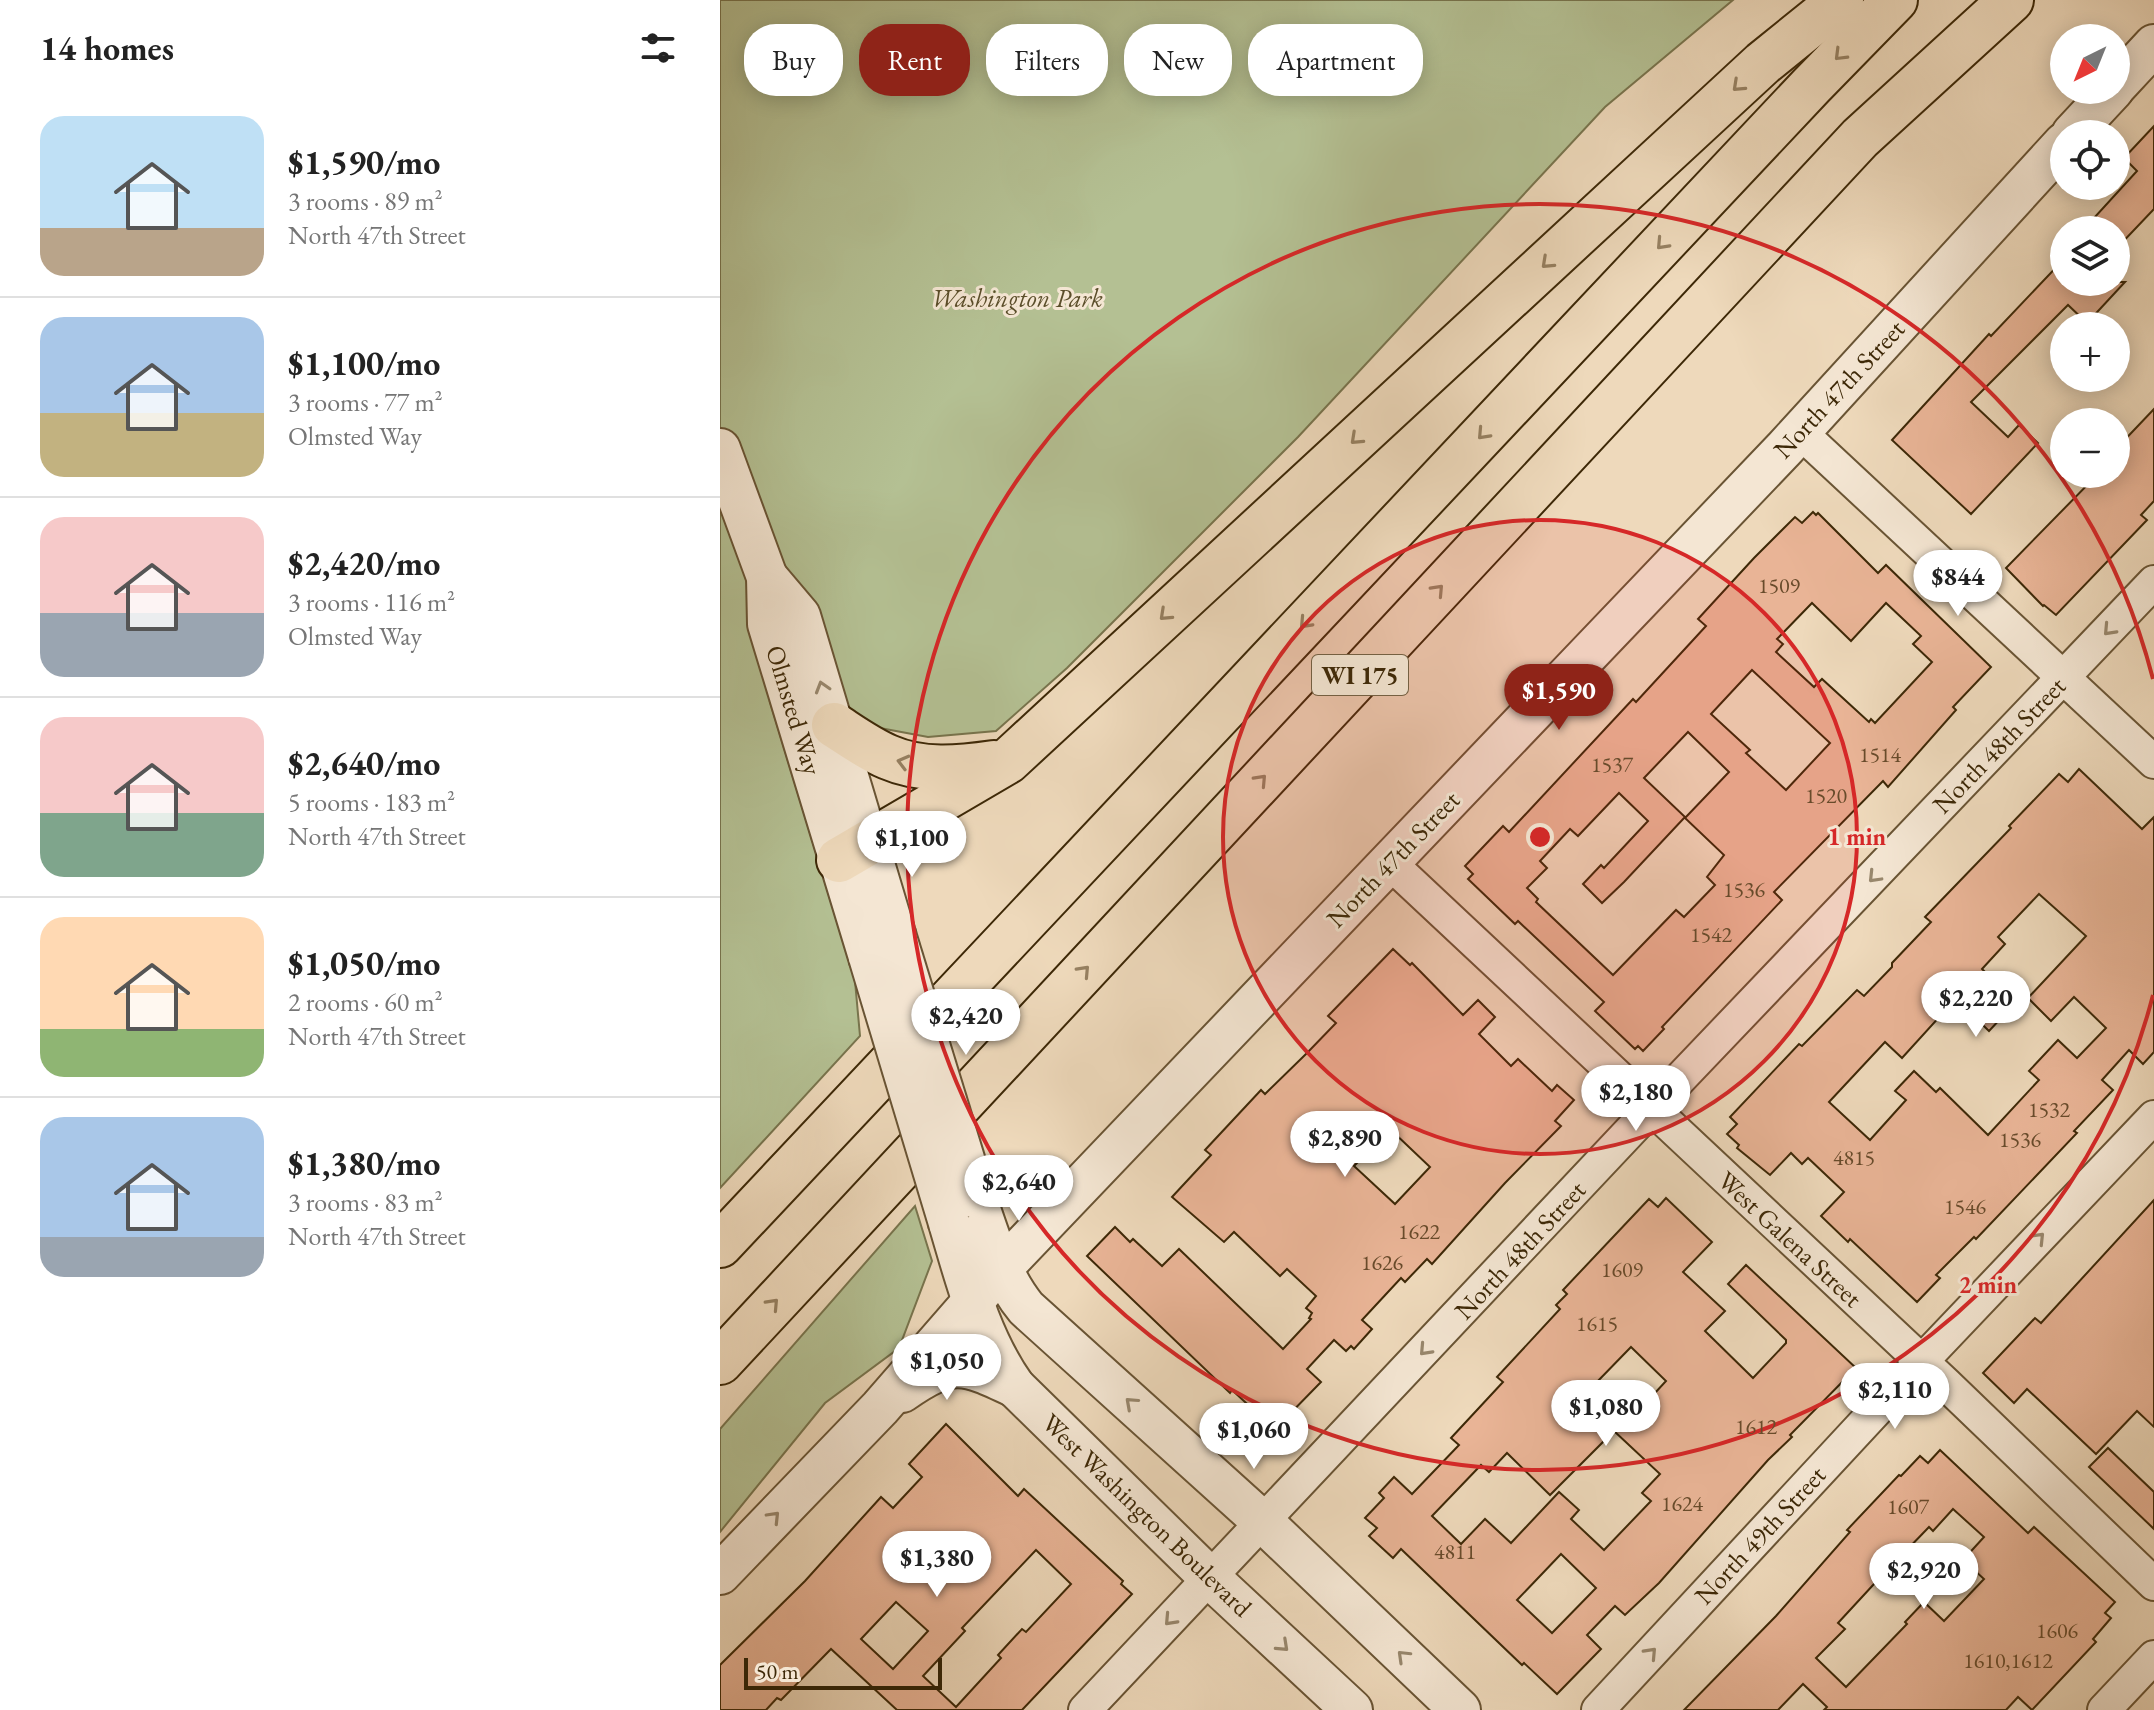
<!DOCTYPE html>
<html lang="en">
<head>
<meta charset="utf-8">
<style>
	body { margin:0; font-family:"EB Garamond",serif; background:#f6f6f6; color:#222; height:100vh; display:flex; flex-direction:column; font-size:30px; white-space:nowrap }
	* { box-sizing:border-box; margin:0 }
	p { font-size:26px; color:#767676 }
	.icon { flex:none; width:44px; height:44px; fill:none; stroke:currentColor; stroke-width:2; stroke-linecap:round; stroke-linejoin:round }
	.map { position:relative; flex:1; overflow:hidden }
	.details { display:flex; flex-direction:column; background:#fff; width:720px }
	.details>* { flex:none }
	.banner { position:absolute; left:24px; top:24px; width:760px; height:72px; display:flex; gap:16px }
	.needle { width:52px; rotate:223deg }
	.controls { position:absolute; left:1330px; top:24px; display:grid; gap:16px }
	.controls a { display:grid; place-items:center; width:80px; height:80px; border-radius:50%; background:#fff; box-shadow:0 4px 20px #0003; font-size:40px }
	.scale { position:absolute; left:24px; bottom:20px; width:198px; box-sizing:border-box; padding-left:8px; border:4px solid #3d2807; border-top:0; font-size:22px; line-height:28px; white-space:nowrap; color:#3d2807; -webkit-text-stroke:6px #f4e6d3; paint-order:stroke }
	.price { position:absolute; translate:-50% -68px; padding:0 18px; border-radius:28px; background:#fff; color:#222; font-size:26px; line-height:52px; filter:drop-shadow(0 2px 4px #0008) }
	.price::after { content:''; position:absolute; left:50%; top:48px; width:24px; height:18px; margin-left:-12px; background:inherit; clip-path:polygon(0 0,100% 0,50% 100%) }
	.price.current { background:#8f2418; color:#fff }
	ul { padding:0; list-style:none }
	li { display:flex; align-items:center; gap:24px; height:200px; padding:0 40px }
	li+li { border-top:2px solid #e0e0e0 }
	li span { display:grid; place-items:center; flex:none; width:224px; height:160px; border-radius:24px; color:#555 }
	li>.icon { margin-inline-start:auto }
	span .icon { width:96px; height:96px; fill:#fffc; stroke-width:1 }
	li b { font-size:34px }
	h2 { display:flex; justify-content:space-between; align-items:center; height:96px; padding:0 40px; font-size:34px }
	.tag { padding:0 28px; border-radius:32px; background:#fff; box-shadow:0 4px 20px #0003; font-size:28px; line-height:72px }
	.tag.current { background:#8f2418; color:#fff }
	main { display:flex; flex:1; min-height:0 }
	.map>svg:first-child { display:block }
	.green { fill:#b4c093; stroke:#78744d; stroke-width:2 }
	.building { fill:#e9b496; stroke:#3d2807; stroke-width:2; fill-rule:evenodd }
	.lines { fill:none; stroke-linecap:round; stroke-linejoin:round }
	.minor-casing { stroke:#695434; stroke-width:36 }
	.tertiary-casing { stroke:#695434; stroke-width:44 }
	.motorway-casing { stroke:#3d2807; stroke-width:48 }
	.minor { stroke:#f4e6d3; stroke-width:32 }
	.tertiary { stroke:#f4e6d3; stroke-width:40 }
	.motorway { stroke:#eed9bb; stroke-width:44 }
	.tertiary-bridge-casing { stroke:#695434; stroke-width:44; stroke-linecap:butt }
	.tertiary-bridge { stroke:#f4e6d3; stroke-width:40 }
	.oneway { stroke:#968061 }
	.oneway2 { stroke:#98876d }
	.ring { fill:none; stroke:#d62828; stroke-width:4 }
	.labels { text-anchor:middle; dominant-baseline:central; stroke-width:6; stroke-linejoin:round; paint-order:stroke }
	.number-label { font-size:22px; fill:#684b2b }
	.shield { fill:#f4e6d3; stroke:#746144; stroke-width:2 }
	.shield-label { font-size:24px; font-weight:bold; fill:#3d2807 }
	.park-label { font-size:26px; font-style:italic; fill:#5b4e2a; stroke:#f4e6d3 }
	.street-label { font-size:26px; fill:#3d2807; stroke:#f4e6d3 }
	.centre { fill:#d62828; stroke:#f4e6d3; stroke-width:4 }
	.ring-label { font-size:24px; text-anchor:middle; font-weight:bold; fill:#d62828; stroke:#f4e6d3; stroke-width:6; stroke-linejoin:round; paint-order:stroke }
</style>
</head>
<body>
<main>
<section class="details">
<h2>14 homes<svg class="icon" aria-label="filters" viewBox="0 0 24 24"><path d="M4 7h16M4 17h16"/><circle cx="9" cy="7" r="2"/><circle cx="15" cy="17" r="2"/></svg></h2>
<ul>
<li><span style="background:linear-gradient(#bfe0f5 70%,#b9a48a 0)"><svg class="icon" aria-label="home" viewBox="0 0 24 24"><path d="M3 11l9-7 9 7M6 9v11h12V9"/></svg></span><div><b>$1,590/mo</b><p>3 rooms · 89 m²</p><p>North 47th Street</p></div></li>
<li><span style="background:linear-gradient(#a9c7e8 60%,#c2b280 0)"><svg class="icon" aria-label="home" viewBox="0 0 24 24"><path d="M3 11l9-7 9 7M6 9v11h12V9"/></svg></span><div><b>$1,100/mo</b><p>3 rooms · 77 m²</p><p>Olmsted Way</p></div></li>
<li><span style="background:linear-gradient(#f6c9c9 60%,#9aa5b1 0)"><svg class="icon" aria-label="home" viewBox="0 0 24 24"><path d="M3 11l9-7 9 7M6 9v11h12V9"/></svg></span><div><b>$2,420/mo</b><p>3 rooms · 116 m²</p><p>Olmsted Way</p></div></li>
<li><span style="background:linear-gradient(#f6c9c9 60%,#7fa58c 0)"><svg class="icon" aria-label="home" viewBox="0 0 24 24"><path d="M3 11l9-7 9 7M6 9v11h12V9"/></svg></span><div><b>$2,640/mo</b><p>5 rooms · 183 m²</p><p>North 47th Street</p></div></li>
<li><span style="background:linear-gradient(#ffd9b3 70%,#8fb573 0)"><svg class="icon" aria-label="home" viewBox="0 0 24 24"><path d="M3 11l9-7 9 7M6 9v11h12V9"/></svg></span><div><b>$1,050/mo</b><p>2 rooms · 60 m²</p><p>North 47th Street</p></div></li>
<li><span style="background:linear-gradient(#a9c7e8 75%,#9aa5b1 0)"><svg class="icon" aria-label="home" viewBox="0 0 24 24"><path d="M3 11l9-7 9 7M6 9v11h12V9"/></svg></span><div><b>$1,380/mo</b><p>3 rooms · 83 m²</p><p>North 47th Street</p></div></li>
</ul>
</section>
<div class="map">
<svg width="1434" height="1710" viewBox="0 0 1434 1710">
	<rect width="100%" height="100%" fill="#eed9bb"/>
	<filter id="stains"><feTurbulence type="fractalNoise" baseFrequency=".0025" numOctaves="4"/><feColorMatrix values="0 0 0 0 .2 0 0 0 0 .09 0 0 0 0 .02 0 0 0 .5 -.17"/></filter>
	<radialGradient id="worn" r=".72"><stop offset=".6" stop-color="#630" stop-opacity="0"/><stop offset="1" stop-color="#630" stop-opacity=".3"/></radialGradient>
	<!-- green -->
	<g class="green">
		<path d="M0,0H1013L885,107L578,437L347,668L276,731L208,737L144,725L129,707L118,688L50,702L135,981L140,1036L0,1188Z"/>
		<path d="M195,1206L212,1261L179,1348L105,1403L0,1532V1429Z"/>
	</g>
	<!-- building -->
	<g class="building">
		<path d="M1434,126V209L1396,249V230H1363L1417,171L1404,158Z"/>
		<path d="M1344,259V282H1405L1367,323L1348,305L1251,402L1288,437L1299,425L1318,443L1251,514L1172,440L1269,334L1271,336Z"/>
		<path d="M1434,409V501L1421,515L1427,520L1336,615L1324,605L1323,606L1286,568L1378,474H1396V449Z"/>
		<path d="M1093,512L1096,515L1098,513L1158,573L1166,565L1271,667L1233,707L1236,710L1168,787L1163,781L1054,892L1062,900L942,1027L944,1029L923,1051L918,1046L915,1049L875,1011L884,1002L798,921L795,924L748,879L753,874L745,866L783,826L789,832L913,699L916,702L986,626L978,619L1034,558L1075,517L1082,523ZM1092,603L1131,641L1166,603L1201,636L1193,644L1212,662L1155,723L1151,719L1149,722L1102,679L1094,687L1056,652L1063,644L1057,639ZM1032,670L1110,743L1066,790L1026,753L1030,750L991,714ZM968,732L1009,772L965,818L1004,855L987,877L995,885L964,917L956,910L893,975L816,902L818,899L807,888L827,868L820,861L850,829L858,836L899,793L928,821L884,868L881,865L863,884L882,903L904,882L965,817L924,778Z"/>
		<path d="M1359,769L1422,829L1434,817V1052L1423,1064L1409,1050L1382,1080L1393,1090L1354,1131L1357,1133L1256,1239L1254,1237L1216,1275L1220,1278L1197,1302L1130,1239L1128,1242L1101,1216L1124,1192L1088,1158L1082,1164L1071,1153L1050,1175L1017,1148L1019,1145L1007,1134L1017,1124L1010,1117L1079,1044L1082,1046L1137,990L1144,996L1172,967V963L1211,922L1205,917L1291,828L1289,826L1339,774L1348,782ZM1319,894L1366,936L1308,998L1331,1021L1354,997L1386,1028L1357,1058L1338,1040L1309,1071L1319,1080L1268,1135L1220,1088L1216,1092L1194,1071L1175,1091L1186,1100L1150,1140L1109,1102L1165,1042L1182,1058L1222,1014L1228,1020L1242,1005L1269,1031L1296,1002L1262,969L1285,944L1278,937Z"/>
		<path d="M673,949L690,965L692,963L743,1015L758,1000L775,1017L759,1034L791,1066L798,1059L832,1091L837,1085L854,1100L835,1121L841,1126L785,1183L712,1264L707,1259L685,1282L681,1278L642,1320L652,1329L634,1349L631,1346L626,1351L614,1340L587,1369L601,1382L558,1426L541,1409L537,1413L512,1390L510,1393L367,1256L395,1227L410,1242L413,1239L442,1266L459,1249L563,1349L591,1319L589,1318L592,1313L586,1308L596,1296L567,1269L560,1276L514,1232L504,1242L452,1197L491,1155L485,1150L541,1090L545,1094L587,1053L616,1023L608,1016ZM670,1129L710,1167L675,1204L634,1166Z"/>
		<path d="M946,1198L992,1242L963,1272L1005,1311L985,1331L1033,1378L1066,1343V1340L1008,1284L1026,1265L1136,1368L1070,1435L1072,1437L1048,1460L939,1583L905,1615L895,1606L867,1635L881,1649L837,1694L804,1663L802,1665L681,1549L673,1558L649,1536L657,1528L645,1518L664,1498L659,1493L674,1477L692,1494L739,1445L731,1438L783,1382L777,1377L840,1309L836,1305L847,1294L843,1290L929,1199L938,1207ZM911,1347L946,1381L911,1419L874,1385ZM894,1431L940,1474L922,1493L931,1501L884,1550L851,1519L859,1510L839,1492L791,1543L765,1519L741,1544L712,1516L761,1465L769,1472L787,1453L830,1495ZM841,1554L876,1588L832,1633L797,1600Z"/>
		<path d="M1434,1200V1427L1417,1411L1376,1454L1307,1389L1294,1403L1263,1373L1315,1318L1321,1323Z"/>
		<path d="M226,1424L298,1496L304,1489L403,1581L401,1584L412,1594L302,1710H177L111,1649L61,1700L57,1698L46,1710H0V1665L85,1581L161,1497L173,1508L202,1477L189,1464ZM316,1550L351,1584L306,1632L302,1629L278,1655L281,1658L236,1707L203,1676L245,1631L242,1628ZM176,1602L208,1631L173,1669L141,1639Z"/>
		<path d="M1388,1448L1434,1492V1529L1369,1467Z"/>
		<path d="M1220,1450L1308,1533L1314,1527L1395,1602L1385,1613L1391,1618L1373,1639L1376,1642L1312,1710L1298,1697L1286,1710H1104L1107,1707L1083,1684L1058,1710H964L1056,1616L1130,1532L1127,1530L1179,1475L1181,1476L1200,1456L1208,1463ZM1233,1509L1264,1537L1243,1560L1264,1579L1224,1621L1204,1602L1185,1622L1187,1624L1126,1687L1096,1658L1125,1629L1118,1623L1154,1584L1209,1527L1213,1531Z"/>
	</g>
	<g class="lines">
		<!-- minor casing -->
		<g class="minor-casing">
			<g id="minor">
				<path d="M1080,432L1434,762"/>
				<path d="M670,863L1226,1384L1434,1584"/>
				<path d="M365,1710L931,1109L1434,582"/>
				<path d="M878,1710L1202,1361L1434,1117"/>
				<path d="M1384,1710L1434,1657"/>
			</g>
		</g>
		<!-- tertiary casing -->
		<g class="tertiary-casing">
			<g id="tertiary">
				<path d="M1396,86L1434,45"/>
				<path d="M1352,134L1393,90"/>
				<path d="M0,449L47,577L48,624L149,957"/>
				<path d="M47,577L80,616L175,934"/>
				<path d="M256,1198C270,1237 280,1276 306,1308L543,1522L740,1710"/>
				<path d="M229,1223C246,1280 260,1338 295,1387L489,1577L632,1710"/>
				<path d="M182,1392C232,1357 244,1363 295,1387"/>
				<path d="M0,1574L160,1408L281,1269L1065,448L1344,143"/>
			</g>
		</g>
		<!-- motorway casing -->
		<g class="motorway-casing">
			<g id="motorway">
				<path d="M114,725C131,736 149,749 168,757C202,772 239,768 274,763"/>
				<path d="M119,860L288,761L1043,63L1121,0"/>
				<path d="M0,1245L1091,86L1175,0"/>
				<path d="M0,1362L1140,138L1291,0"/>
			</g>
		</g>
		<!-- minor -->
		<use href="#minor" class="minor"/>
		<!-- tertiary -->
		<use href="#tertiary" class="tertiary"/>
		<!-- motorway -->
		<use href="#motorway" class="motorway"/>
		<!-- tertiary-bridge casing -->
		<g class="tertiary-bridge-casing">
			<g id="tertiary-bridge">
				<path d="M175,934L256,1198"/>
				<path d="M149,957L229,1223"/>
			</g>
		</g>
		<!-- tertiary-bridge -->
		<use href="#tertiary-bridge" class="tertiary-bridge"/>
	</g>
	<!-- one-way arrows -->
	<defs><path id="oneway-chevron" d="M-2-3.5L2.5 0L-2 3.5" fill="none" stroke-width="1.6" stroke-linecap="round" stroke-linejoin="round" transform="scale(2)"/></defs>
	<g class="oneway">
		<use href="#oneway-chevron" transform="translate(1120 55) rotate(135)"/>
		<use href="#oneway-chevron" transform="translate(1018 86) rotate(137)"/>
		<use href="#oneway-chevron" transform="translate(942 244) rotate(133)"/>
		<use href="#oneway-chevron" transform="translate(827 263) rotate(137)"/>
		<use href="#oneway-chevron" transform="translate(763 434) rotate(133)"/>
		<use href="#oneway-chevron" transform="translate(636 439) rotate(137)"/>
		<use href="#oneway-chevron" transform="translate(718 590) rotate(-47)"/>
		<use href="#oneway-chevron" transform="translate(445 615) rotate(137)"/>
		<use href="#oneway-chevron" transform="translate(585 623) rotate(133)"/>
		<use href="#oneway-chevron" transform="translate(183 762) rotate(-165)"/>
		<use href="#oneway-chevron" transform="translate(541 780) rotate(-47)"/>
		<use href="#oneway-chevron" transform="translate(364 971) rotate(-47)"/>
		<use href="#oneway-chevron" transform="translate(53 1304) rotate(-47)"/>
	</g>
	<g class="oneway2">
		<use href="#oneway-chevron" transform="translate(1389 630) rotate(133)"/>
		<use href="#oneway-chevron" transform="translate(102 687) rotate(-107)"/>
		<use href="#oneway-chevron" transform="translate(1154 877) rotate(134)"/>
		<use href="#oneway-chevron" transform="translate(1319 1238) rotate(-46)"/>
		<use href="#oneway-chevron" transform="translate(705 1350) rotate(133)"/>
		<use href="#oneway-chevron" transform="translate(411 1403) rotate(-138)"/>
		<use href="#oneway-chevron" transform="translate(54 1517) rotate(-46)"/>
		<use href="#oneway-chevron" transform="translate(450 1620) rotate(133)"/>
		<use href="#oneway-chevron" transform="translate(563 1646) rotate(43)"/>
		<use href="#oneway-chevron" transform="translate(931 1653) rotate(-47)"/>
		<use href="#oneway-chevron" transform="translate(683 1656) rotate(-136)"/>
	</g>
	<!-- distance rings -->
	<circle cx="820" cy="837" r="317" fill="#d62828" fill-opacity=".12"/>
	<g class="ring">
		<circle cx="820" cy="837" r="317"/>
		<path d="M1433 995A633 633 0 1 1 1433 679"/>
	</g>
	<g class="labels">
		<!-- number labels -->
		<g class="number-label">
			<text x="1059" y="585">1509</text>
			<text x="1160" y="754">1514</text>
			<text x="892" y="764">1537</text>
			<text x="1106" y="795">1520</text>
			<text x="1024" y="889">1536</text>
			<text x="991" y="934">1542</text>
			<text x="1329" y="1109">1532</text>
			<text x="1300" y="1139">1536</text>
			<text x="1134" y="1157">4815</text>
			<text x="1245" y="1206">1546</text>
			<text x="699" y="1231">1622</text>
			<text x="662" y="1262">1626</text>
			<text x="902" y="1269">1609</text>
			<text x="877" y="1323">1615</text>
			<text x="1036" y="1426">1612</text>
			<text x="962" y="1503">1624</text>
			<text x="1188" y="1506">1607</text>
			<text x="735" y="1551">4811</text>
			<text x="1337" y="1630">1606</text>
			<text x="1288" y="1660">1610,1612</text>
		</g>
		<!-- shield labels -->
		<rect class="shield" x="592" y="655" width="96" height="40" rx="6"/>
		<g class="shield-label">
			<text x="640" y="675">WI 175</text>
		</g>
		<!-- park labels -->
		<g class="park-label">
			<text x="297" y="298">Washington Park</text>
		</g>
		<!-- street labels -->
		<g class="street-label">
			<text transform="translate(1119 389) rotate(-47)">North 47th Street</text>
			<text transform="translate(74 710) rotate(73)">Olmsted Way</text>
			<text transform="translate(1279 745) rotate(-46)">North 48th Street</text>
			<text transform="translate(673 859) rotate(-46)">North 47th Street</text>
			<text transform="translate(1070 1239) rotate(43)">West Galena Street</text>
			<text transform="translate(800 1250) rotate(-47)">North 48th Street</text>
			<text transform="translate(427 1515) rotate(44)">West Washington Boulevard</text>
			<text transform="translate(1040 1535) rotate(-47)">North 49th Street</text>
		</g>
	</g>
	<circle cx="820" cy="837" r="12" class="centre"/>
	<g class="ring-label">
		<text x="1137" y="845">1 min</text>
		<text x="1268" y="1293">2 min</text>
	</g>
	<rect width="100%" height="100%" filter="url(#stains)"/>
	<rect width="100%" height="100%" fill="url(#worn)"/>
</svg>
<div class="controls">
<a><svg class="needle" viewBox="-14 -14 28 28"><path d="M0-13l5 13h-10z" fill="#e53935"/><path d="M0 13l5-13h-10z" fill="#767676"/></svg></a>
<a><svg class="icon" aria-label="locate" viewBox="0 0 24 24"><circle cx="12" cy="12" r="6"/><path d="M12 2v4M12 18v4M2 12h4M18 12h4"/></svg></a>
<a><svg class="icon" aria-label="layers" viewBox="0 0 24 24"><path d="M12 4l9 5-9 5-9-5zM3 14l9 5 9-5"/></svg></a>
<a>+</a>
<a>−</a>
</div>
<div class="scale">50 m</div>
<b class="price" style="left:1238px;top:618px">$844</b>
<b class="price current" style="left:839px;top:732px">$1,590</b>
<b class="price" style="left:192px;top:879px">$1,100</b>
<b class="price" style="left:1256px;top:1039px">$2,220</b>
<b class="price" style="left:246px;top:1057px">$2,420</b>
<b class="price" style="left:916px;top:1133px">$2,180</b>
<b class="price" style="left:625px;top:1179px">$2,890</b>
<b class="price" style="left:299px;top:1223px">$2,640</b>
<b class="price" style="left:227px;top:1402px">$1,050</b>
<b class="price" style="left:1175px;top:1431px">$2,110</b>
<b class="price" style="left:886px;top:1448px">$1,080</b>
<b class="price" style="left:534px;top:1471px">$1,060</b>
<b class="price" style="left:217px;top:1599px">$1,380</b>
<b class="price" style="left:1204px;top:1611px">$2,920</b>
<div class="banner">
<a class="tag">Buy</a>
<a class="tag current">Rent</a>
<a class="tag">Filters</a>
<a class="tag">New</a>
<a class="tag">Apartment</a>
</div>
</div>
</main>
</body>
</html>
